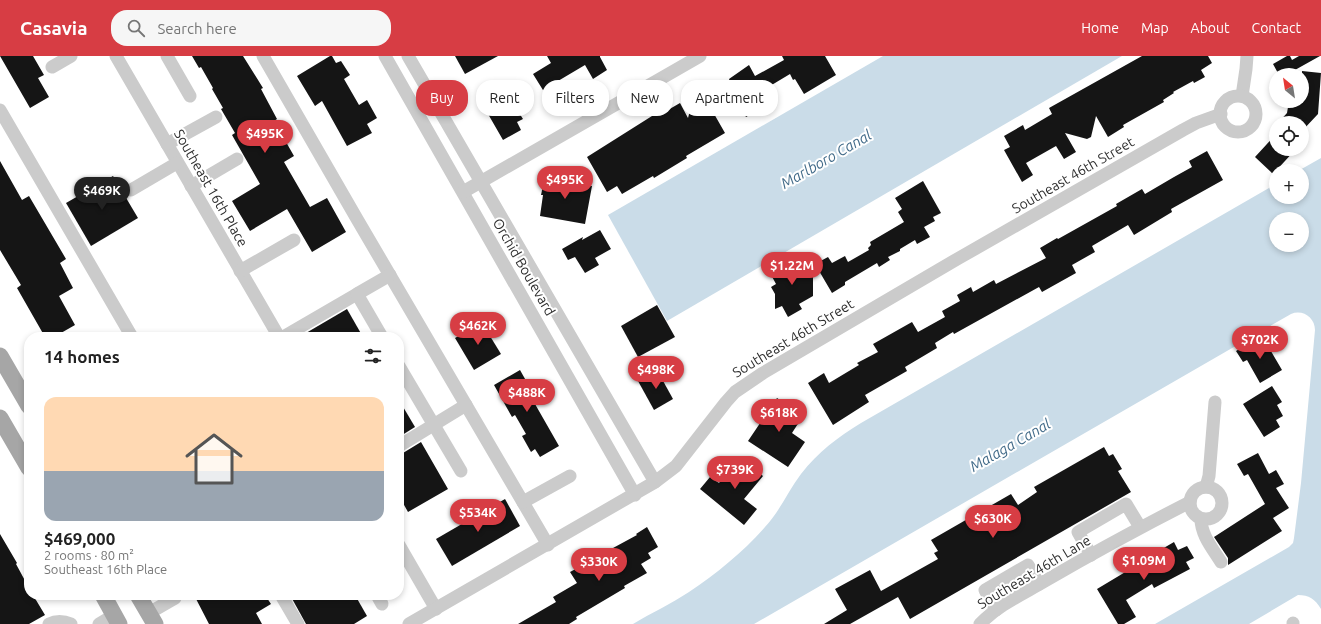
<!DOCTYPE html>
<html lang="en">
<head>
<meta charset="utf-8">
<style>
	body { margin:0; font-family:Ubuntu,sans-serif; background:#f6f6f6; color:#222; height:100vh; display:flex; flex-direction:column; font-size:15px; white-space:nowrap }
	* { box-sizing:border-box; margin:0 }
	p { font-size:13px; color:#767676 }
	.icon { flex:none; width:22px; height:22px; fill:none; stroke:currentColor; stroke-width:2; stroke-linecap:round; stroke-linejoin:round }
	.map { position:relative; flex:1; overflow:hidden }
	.sheet { position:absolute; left:24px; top:276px; width:380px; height:268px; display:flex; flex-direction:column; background:#fff; border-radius:16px; box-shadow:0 2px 6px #0003 }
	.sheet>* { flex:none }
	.top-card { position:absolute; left:416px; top:24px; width:380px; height:36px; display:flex; gap:8px }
	.needle { width:26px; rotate:330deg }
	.tools { position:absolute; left:1269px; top:12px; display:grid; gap:8px }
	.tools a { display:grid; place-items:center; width:40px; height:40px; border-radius:50%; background:#fff; box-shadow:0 2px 6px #0003; font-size:20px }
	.price { position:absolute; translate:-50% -34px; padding:0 9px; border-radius:14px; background:#d73d44; color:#fff; font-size:13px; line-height:26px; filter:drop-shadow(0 1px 2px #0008) }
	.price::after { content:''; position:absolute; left:50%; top:24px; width:12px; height:9px; margin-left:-6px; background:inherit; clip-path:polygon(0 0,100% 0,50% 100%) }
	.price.active { background:#222; color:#fff }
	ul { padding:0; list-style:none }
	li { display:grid; align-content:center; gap:8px; height:212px; padding:0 20px }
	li+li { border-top:1px solid #e0e0e0 }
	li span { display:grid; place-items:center; height:124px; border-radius:12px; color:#555 }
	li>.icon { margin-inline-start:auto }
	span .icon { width:72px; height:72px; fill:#fffc; stroke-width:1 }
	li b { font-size:17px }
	h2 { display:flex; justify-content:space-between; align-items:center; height:48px; padding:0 20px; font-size:17px }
	.pill { padding:0 14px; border-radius:16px; background:#fff; box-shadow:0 2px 6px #0003; font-size:14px; line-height:36px }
	.pill.active { background:#d73d44; color:#fff }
	header { display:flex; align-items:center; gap:24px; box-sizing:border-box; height:56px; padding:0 20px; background:#d73d44; color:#fff }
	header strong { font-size:19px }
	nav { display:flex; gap:22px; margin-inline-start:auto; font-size:14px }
	.search { width:280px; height:36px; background:#f6f6f6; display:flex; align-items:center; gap:10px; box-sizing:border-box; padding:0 14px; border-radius:16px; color:#767676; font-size:15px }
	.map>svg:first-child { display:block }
	.water { fill:#cadce8; fill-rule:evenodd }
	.building { fill:#151515 }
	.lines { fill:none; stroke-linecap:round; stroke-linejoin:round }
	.minor { stroke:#cbcbcb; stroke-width:13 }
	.major { stroke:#a6a6a6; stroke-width:17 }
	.labels { text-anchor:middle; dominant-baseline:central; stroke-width:4; stroke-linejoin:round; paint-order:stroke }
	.street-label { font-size:14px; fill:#2e2e2e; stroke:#fff }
	.water-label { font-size:15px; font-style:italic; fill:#426b89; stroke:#fff }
</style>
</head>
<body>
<header>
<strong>Casavia</strong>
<div class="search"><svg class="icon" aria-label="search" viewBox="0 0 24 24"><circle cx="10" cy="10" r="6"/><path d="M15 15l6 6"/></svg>Search here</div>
<nav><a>Home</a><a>Map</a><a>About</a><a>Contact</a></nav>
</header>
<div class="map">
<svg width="1321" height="568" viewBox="0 0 1321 568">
	<rect width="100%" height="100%" fill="#fff"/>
	<!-- water -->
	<g class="water">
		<path d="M883,0H1122L667,265L608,159Z"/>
		<path d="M1321,102V553C1315,543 1309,539 1298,539L1249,568H1155L1289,491L1293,487L1294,482L1301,427L1315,274C1315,262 1303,253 1291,258L754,568H633C651,557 671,548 689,536C717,517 743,496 765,471C780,455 788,435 801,418C819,395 837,382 861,367L1276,128V141H1302V115H1298ZM1276,163H1302V189H1276Z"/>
	</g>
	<!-- building -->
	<g class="building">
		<path d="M0,0H33L44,19L38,22L49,41L30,52Z"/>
		<path d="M192,0H243L263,32L261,33L277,63L274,65L294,100L284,106L310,151L327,142L346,176L312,196L287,153L250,175L232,145L260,128L232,79L235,77L221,53L223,52L212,33L213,32L201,11L199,12Z"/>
		<path d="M330,0H332L336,7L341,5L350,19L344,23L359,49L367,44L377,62L367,68L372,77L347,90L322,45L315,50L297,20Z"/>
		<path d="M455,0H498L465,18Z"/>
		<path d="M547,0H600V1L607,14L593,23L585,9L558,25L566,38L551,47L533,18L551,7Z"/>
		<path d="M782,0H825L836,19L804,38L795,23L793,24L790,18L765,33L768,38L765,41L769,48L746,61L736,43L713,56L725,77L686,100L687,102L654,122L653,120L622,138L617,130L607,136L587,101L652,60L658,58H661L680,47L688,62L695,36L727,45L719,32L730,26L729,23L749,9L755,20L784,4Z"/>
		<path d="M1142,0H1208L1212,7L1201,14L1205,21L1194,27L1193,25L1173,36L1174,37L1163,44L1164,46L1123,69L1124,71L1108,81L1096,60L1091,81L1087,83L1065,77L1076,96L1064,103L1056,90L1026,107L1033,119L1022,126L1004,94L1010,91L1004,80L1023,69L1025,74L1052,58L1049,52Z"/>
		<path d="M1287,0H1290L1292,4L1299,0H1320L1286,19H1279L1273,8Z"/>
		<path d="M1302,15L1321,17L1318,58L1302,75V67H1278L1287,57L1289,45H1302Z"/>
		<path d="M515,32L524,48L516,52L523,63L517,66L521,74L503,84L484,51Z"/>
		<path d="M1276,78V93H1296L1273,118L1255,101Z"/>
		<path d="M1207,95L1223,124L1171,153L1172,156L1134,179L1128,169L1092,190L1095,196L1072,209L1076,217L1042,236L1039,231L954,278L953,276L935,287L937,292L905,311L907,315L865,339L869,346L833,369L808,327L824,317L829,327L859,309L857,307L878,296L873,288L912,266L918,276L945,261L942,255L960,245L957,239L971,231L973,236L994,224L996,228L1046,202L1040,192L1057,182L1058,183L1117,150L1116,148L1142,133L1145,138L1174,121L1192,111L1189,105Z"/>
		<path d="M0,105L22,144L29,140L66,203L60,207L73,232L59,240L75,269L54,281H45L17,232L21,229L0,194Z"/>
		<path d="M113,120L138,162L91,190L66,147Z"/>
		<path d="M545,121L592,130L585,168L540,160L543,139H541Z"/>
		<path d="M923,125L941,157L933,161L935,165L924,171L930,181L917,188L915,184L900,193V195L888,201L890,204L879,211L877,207L845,226V229L832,237L815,208L828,201L832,207L845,200L848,206L869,194L868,192L871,189L870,186L904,166L898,156L902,153L895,142Z"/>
		<path d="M600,174L611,193L595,202L599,209L585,217L575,201L568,204L562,193L583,181L582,184Z"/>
		<path d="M790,202L798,215L802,212L804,215L813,209V240L799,248L802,253L788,261L782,250L775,253V238L771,231L776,228L769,215Z"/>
		<path d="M657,249L675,281L638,301L621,270Z"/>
		<path d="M347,253L363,281H309L306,277Z"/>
		<path d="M482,267L501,298L474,314L455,282Z"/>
		<path d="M1256,283L1262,293L1268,290L1282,314L1260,327L1247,304L1243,306L1236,295Z"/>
		<path d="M520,314L538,346L535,348L559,390L540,401L535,393L531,396L522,380L526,378L515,359L512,361L494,329Z"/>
		<path d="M657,314L673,343L654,354L638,325Z"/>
		<path d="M1272,330L1282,346L1277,349L1283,360L1276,364L1280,371L1264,381L1243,348Z"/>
		<path d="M777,342L803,360L792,377L805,386L788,411L748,385Z"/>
		<path d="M399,344L415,371L399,381Z"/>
		<path d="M421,386L448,433L408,456L399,440V398L403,397Z"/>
		<path d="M1104,391L1109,400L1113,398L1122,413L1118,415L1131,436L910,563L898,541L850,568H824L847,554L835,533L870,514L881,535L938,503L934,497L938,495L931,484L1011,438L1018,449L1037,436L1034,431Z"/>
		<path d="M1258,397L1269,418L1276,414L1284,428L1276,432L1289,452L1273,462L1282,475L1228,509V502L1214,481L1265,448L1248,418L1244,420L1237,408Z"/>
		<path d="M740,401L763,420L744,443L757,453L744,469L700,433L710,421L719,427Z"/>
		<path d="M505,443L520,470L452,510L436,483Z"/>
		<path d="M647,471L658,491L648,497L651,502L641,508L647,517L624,530L625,532L576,561L577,563L569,568H518L556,546L553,541L577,527L570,516L585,508L591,517L618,501L613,492L637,479L636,478Z"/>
		<path d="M0,478L17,507L16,508L29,532V539H33L45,559L29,568H0Z"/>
		<path d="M1174,486L1178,494L1187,490L1194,502L1186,506L1190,513L1154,532L1152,528L1126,544L1136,561L1124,568H1118L1097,533L1132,512L1133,514L1164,497L1162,493Z"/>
		<path d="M194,539H265L271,548L256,557L262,568H209Z"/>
		<path d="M290,539H355L367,560L354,568H306Z"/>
	</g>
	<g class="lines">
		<!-- minor -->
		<g class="minor">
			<path d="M116,0L279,281"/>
			<path d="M167,0L190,40"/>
			<path d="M263,0L357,163L548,489"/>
			<path d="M385,0L635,439"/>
			<path d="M408,0L655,426"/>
			<path d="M52,11L71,0"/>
			<path d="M1242,40L1246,13L1247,0"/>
			<circle cx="1238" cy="58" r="18"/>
			<path d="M0,54L132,281"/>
			<path d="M167,88L216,61"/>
			<path d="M191,130L237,103"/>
			<path d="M131,134L177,107"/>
			<path d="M463,136L700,0"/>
			<path d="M240,215L294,184"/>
			<path d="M283,281L357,238"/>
			<path d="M382,281L357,238L390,219"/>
			<path d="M399,310L461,415"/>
			<path d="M399,390L466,349"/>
			<path d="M1206,431L1209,420L1215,346"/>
			<circle cx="1206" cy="447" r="16"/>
			<path d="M523,446L570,420"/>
			<path d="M1201,463C1201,479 1213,493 1221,506"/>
			<path d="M399,489L436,553"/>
			<path d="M1091,499L1078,476L1126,448L1140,471"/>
			<path d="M281,539L298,568"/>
			<path d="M377,539L382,548"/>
			<path d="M996,554L985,534L1028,509L1039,528"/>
			<path d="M149,557L175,542"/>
			<path d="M49,568C57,564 64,565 71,568"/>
			<path d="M99,568L114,559"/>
			<path d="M409,568L655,426L676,410L726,346L735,336L763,317L959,202L1183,74L1196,67L1221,58"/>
			<path d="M980,568C998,549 1023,538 1045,525C1093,497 1141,471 1190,446"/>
			<path d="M1293,568V567"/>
		</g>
		<!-- major -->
		<g class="major">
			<path d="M0,300L29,350"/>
			<path d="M0,362L29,412"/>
			<path d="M103,539L119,568"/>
			<path d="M138,539L155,568"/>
		</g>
	</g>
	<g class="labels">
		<!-- street labels -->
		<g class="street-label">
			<text transform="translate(1073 119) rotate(-30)">Southeast 46th Street</text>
			<text transform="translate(211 132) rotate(60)">Southeast 16th Place</text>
			<text transform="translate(524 211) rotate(60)">Orchid Boulevard</text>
			<text transform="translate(793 282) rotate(-31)">Southeast 46th Street</text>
			<text transform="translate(1034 516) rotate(-31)">Southeast 46th Lane</text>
		</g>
		<!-- water labels -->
		<g class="water-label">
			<text transform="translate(826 103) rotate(-30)">Marlboro Canal</text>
			<text transform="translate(1010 389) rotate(-30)">Malaga Canal</text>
		</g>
	</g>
</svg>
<div class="tools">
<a><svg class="needle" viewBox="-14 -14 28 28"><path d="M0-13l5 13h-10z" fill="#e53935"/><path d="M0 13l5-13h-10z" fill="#767676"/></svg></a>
<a><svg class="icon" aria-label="locate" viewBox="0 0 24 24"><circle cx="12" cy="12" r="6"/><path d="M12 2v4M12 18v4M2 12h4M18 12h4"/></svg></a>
<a>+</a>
<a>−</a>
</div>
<b class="price" style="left:265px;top:98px">$495K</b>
<b class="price" style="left:565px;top:144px">$495K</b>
<b class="price active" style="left:102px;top:155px">$469K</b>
<b class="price" style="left:792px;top:230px">$1.22M</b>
<b class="price" style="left:478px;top:290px">$462K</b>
<b class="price" style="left:1260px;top:304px">$702K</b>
<b class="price" style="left:656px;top:334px">$498K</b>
<b class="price" style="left:527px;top:357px">$488K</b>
<b class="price" style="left:779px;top:377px">$618K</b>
<b class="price" style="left:735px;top:434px">$739K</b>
<b class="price" style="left:478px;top:477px">$534K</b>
<b class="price" style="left:993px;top:483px">$630K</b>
<b class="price" style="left:1144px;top:525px">$1.09M</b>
<b class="price" style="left:599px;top:526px">$330K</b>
<div class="top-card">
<a class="pill active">Buy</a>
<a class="pill">Rent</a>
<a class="pill">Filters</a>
<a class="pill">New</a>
<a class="pill">Apartment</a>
</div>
<section class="sheet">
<h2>14 homes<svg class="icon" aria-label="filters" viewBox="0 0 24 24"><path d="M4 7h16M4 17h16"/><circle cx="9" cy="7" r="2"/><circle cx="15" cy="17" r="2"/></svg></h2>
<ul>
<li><span style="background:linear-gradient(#ffd9b3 60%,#9aa5b1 0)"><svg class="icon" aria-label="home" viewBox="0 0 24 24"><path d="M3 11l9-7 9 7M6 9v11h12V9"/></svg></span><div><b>$469,000</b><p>2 rooms · 80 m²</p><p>Southeast 16th Place</p></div></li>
</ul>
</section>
</div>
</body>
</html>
